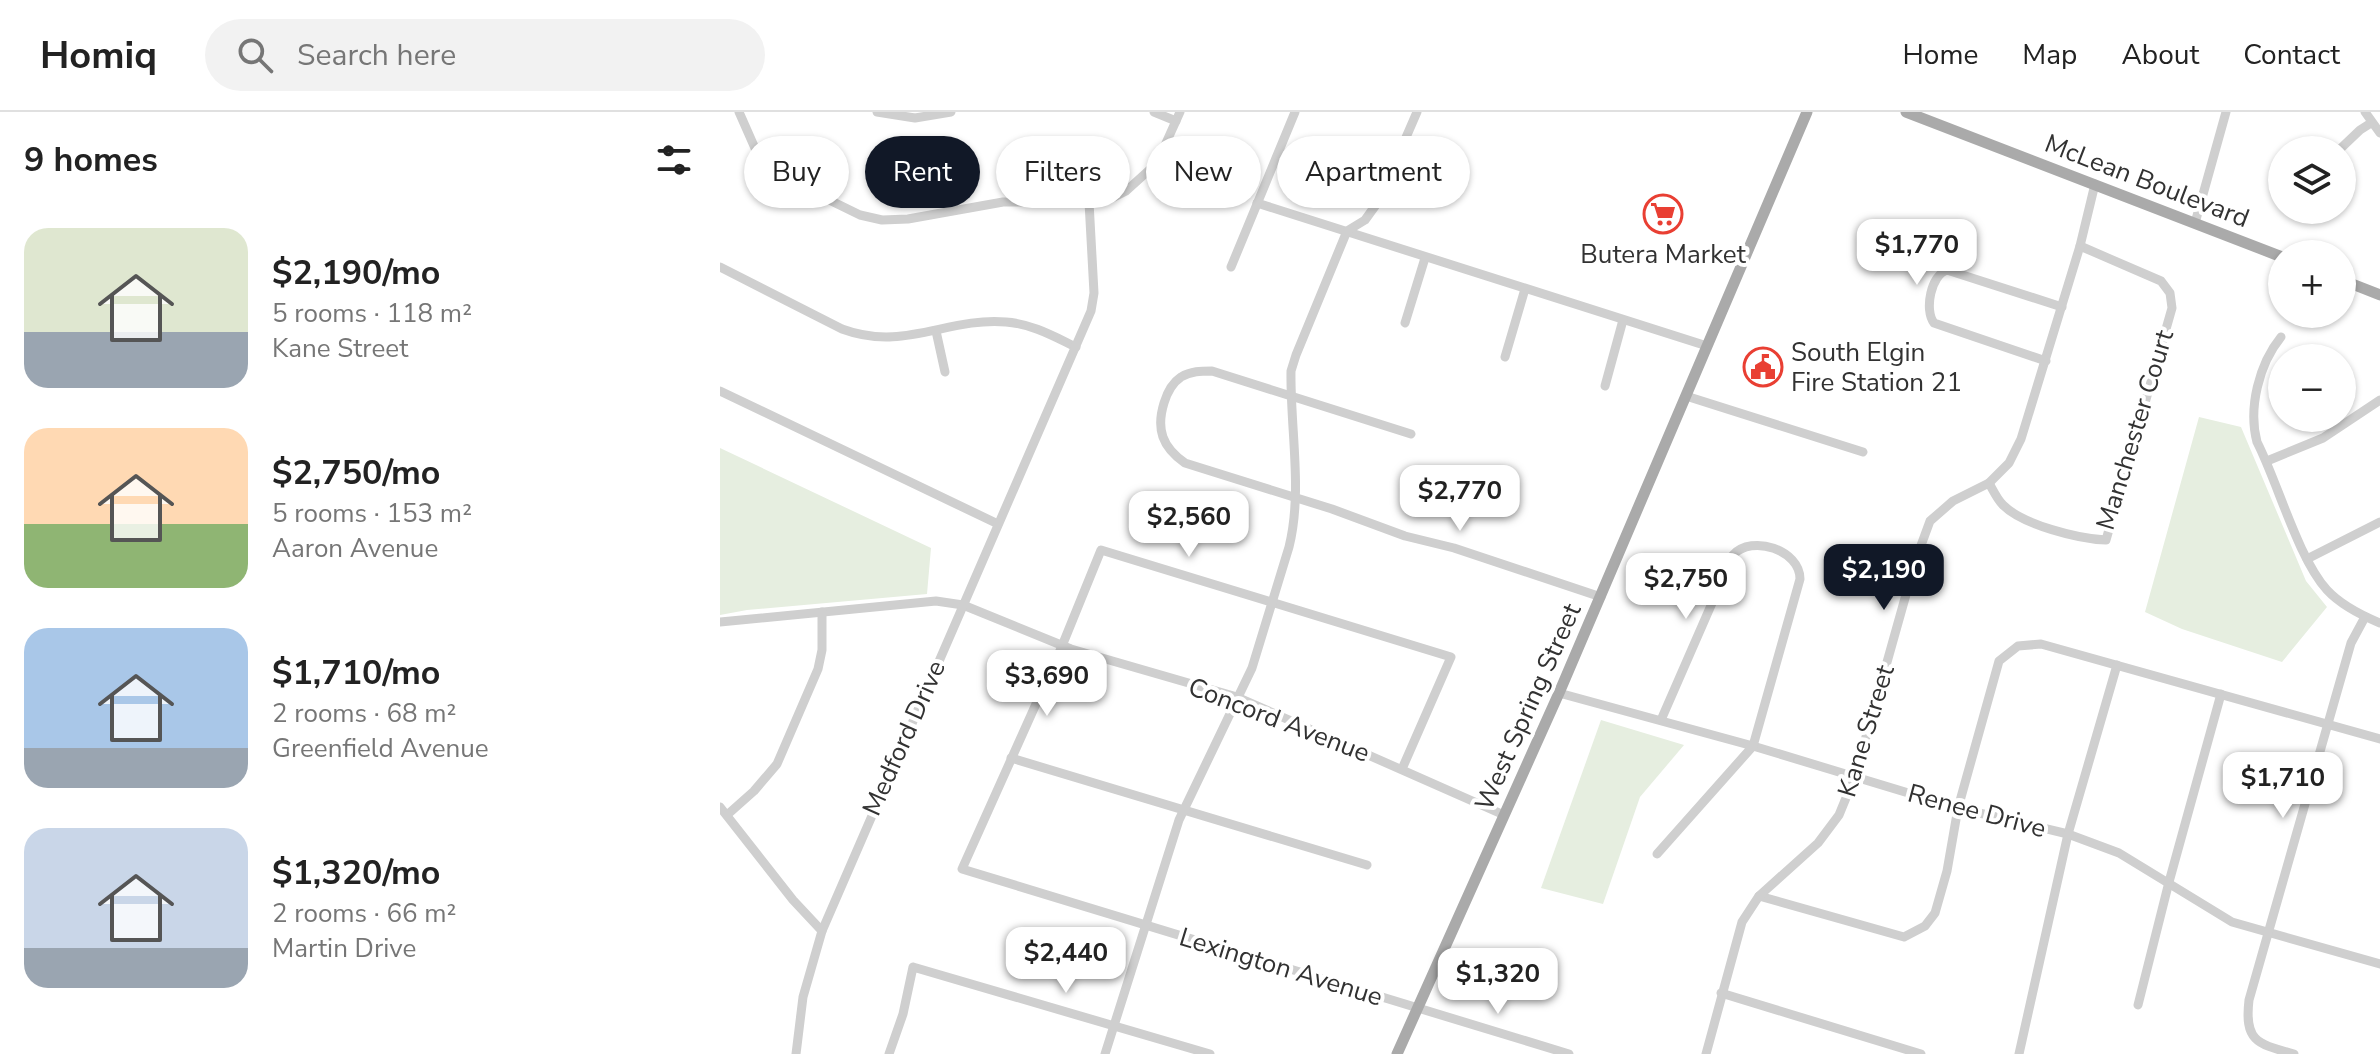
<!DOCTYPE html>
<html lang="en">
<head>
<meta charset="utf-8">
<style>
	body { margin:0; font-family:"Nunito Sans",sans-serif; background:#f2f2f2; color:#222; height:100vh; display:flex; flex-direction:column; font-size:30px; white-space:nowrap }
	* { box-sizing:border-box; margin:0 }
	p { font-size:26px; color:#767676 }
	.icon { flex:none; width:44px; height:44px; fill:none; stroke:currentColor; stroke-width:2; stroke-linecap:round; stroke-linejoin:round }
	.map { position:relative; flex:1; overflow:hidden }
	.panel { display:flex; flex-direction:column; background:#fff; width:720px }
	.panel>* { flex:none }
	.guide { position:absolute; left:24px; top:24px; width:760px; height:72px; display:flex; gap:16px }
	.controls { position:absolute; left:1548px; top:24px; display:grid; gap:16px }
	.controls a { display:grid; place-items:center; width:88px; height:88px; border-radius:50%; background:#fff; box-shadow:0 2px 6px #0004; font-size:40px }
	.price { position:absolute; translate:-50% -68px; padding:0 18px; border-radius:16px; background:#fff; color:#222; font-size:26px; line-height:52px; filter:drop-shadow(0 2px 4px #0008) }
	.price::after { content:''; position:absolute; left:50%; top:48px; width:24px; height:18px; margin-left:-12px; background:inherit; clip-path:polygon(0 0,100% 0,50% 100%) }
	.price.selected { background:#111827; color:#fff }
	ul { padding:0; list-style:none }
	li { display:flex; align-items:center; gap:24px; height:200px; padding:0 24px }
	li span { display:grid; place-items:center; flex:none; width:224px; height:160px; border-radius:24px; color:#555 }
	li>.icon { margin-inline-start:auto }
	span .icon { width:96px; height:96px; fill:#fffc; stroke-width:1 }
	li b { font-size:34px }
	h2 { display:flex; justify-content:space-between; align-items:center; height:96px; padding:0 24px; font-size:34px }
	.tag { padding:0 28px; border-radius:36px; background:#fff; box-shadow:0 2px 6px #0004; font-size:28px; line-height:72px }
	.tag.selected { background:#111827; color:#fff }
	header { display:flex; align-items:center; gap:48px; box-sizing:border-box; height:112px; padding:0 40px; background:#fff; border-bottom:2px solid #e0e0e0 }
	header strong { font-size:38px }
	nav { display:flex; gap:44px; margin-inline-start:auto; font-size:28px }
	.search { width:560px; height:72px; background:#f2f2f2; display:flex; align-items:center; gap:20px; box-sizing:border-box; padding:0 28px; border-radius:44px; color:#767676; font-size:30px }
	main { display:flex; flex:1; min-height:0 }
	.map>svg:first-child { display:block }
	.green { fill:#e6eee0 }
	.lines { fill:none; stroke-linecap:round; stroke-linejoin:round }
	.minor { stroke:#cfcfcf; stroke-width:9 }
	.major { stroke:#aaa; stroke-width:11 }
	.labels { text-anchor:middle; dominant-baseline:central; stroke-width:8; stroke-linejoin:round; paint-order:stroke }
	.street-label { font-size:26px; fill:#323232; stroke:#fff }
	.poi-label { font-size:26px; fill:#323232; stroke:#fff }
</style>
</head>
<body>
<header>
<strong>Homiq</strong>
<div class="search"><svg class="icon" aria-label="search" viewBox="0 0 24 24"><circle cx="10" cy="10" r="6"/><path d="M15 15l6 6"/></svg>Search here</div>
<nav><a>Home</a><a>Map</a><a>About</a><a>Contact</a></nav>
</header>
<main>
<section class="panel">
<h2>9 homes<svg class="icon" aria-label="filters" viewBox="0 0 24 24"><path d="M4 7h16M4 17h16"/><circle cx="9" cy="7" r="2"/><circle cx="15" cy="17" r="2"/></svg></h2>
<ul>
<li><span style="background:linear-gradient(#dfe7d0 65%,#9aa5b1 0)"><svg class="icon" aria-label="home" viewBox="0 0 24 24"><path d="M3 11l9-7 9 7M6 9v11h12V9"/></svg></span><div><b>$2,190/mo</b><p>5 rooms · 118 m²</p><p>Kane Street</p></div></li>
<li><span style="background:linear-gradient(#ffd9b3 60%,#8fb573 0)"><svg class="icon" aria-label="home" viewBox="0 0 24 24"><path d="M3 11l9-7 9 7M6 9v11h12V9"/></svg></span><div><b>$2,750/mo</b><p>5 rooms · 153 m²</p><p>Aaron Avenue</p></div></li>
<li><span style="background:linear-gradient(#a9c7e8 75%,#9aa5b1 0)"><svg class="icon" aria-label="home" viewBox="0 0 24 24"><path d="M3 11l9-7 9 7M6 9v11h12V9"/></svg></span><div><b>$1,710/mo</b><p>2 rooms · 68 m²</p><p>Greenfield Avenue</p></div></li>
<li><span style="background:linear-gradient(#c9d6e8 75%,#9aa5b1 0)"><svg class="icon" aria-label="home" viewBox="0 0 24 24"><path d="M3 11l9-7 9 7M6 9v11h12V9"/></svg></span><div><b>$1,320/mo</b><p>2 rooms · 66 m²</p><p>Martin Drive</p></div></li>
</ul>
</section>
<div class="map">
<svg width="1660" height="942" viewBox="0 0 1660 942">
	<rect width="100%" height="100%" fill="#fff"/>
	<!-- green -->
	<g class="green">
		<path d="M1479,305L1521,315L1586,469L1607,495L1562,550L1462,517L1425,500Z"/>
		<path d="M0,336L211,436L207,482L27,498L0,503Z"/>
		<path d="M881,608L964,633L920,685L883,792L821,776Z"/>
	</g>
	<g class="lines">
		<!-- minor -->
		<g class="minor">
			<path d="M19,0L38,43L54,61L140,103L162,108L188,107L283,90H369L390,87L406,79L437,51L460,0"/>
			<path d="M157,0L195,6L231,0"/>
			<path d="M434,0L456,9"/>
			<path d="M1645,0L1660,21"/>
			<path d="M1619,38L1640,18L1651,11"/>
			<path d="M537,91L987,234"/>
			<path d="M1475,111L1506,0"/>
			<path d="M0,155L122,217C184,240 227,205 286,210C312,212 333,224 356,235"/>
			<path d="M511,155L575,0"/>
			<path d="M685,211L705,146"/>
			<path d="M216,219L225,260"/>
			<path d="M1561,225C1539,252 1528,296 1537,330C1558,371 1578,446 1607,478C1620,492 1643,504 1660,511"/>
			<path d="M785,245L805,177"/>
			<path d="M1326,249L1214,211C1204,198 1211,163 1227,158L1342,195"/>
			<path d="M885,274L903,208"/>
			<path d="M0,279L278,412"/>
			<path d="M966,284L1143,340"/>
			<path d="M691,322L492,259C481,259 471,259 461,265C452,271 447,281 444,291C436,317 442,335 465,351L612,397L685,424L734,436L881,485"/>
			<path d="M1547,349L1603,326L1660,288"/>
			<path d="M1269,371C1273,378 1277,387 1283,393C1303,413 1359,427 1386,428L1452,196L1450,181L1441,169L1360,134"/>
			<path d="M1587,447L1660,410"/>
			<path d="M0,510L216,489L243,493L351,537L517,585L784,703"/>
			<path d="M839,581L1033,634L1238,696L1348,722L1399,741L1512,810L1660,852"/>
			<path d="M291,646L647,753"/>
			<path d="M682,657L731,545L381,438L342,534L242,757L849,942"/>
			<path d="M0,695L73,788L102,819"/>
			<path d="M7,703L34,679L57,652L98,557L102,538V500"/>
			<path d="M937,742L1033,634L1080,467C1080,438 1032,422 1013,443L941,608"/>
			<path d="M1039,784L1184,825L1205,814L1215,801L1227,759L1238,696L1279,549L1298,534L1321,532L1660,627"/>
			<path d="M1001,881L1201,942"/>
			<path d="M1418,893L1449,770L1501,582"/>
			<path d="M76,942L83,885L102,819L371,199L374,181L369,90"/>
			<path d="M169,942L183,902L193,855L490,942"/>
			<path d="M385,942L459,708L532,556L569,435C583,379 570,316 571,259L576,243L627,119L645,108L658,90L697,0"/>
			<path d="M986,942L1022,810L1039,784L1098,731L1119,703L1135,664L1196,447L1210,409L1233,389L1269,371L1289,351L1301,327L1360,134L1375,72"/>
			<path d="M1299,942L1348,722L1397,553"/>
			<path d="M1574,942C1538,932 1524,930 1529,888L1631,531L1645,505"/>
		</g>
		<!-- major -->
		<g class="major">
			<path d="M1186,0L1562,145"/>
			<path d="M1622,168L1660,183"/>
			<path d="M677,942L839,581L1087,0"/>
		</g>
	</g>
	<!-- icons -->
	<defs>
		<g id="supermarket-ring" transform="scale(2)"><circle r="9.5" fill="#fff" stroke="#e93f33" stroke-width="1.5"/><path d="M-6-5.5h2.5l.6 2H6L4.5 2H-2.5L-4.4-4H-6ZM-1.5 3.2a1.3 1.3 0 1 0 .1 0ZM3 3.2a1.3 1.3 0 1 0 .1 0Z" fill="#e93f33"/></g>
		<g id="civic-ring" transform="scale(2)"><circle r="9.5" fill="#fff" stroke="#e93f33" stroke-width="1.5"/><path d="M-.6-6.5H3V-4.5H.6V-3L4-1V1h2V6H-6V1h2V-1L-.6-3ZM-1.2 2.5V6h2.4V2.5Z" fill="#e93f33"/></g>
	</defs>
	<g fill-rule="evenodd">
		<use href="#supermarket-ring" x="943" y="102"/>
		<use href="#civic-ring" x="1043" y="255"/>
	</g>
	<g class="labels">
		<!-- street labels -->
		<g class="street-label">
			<text transform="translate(1427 69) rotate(21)">McLean Boulevard</text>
			<text transform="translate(1415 318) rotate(-73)">Manchester Court</text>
			<text transform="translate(808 595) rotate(-66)">West Spring Street</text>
			<text transform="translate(559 608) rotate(21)">Concord Avenue</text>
			<text transform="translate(1146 619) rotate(-73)">Kane Street</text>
			<text transform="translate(184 626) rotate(-66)">Medford Drive</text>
			<text transform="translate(1257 699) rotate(15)">Renee Drive</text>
			<text transform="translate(561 855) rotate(17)">Lexington Avenue</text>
		</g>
		<!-- poi labels -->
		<g class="poi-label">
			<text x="943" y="142">Butera Market</text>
			<text x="1071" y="240" text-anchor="start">South Elgin<tspan x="1071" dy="30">Fire Station 21</tspan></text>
		</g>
	</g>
</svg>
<div class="controls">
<a><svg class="icon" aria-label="layers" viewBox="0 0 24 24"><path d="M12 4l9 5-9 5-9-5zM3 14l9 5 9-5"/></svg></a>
<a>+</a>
<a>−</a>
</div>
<b class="price" style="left:1197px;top:175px">$1,770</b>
<b class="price" style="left:740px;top:421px">$2,770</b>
<b class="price" style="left:469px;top:447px">$2,560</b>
<b class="price selected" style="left:1164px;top:500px">$2,190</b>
<b class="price" style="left:966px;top:509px">$2,750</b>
<b class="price" style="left:327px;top:606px">$3,690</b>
<b class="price" style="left:1563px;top:708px">$1,710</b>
<b class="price" style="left:346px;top:883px">$2,440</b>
<b class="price" style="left:778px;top:904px">$1,320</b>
<div class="guide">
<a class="tag">Buy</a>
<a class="tag selected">Rent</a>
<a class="tag">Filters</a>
<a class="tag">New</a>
<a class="tag">Apartment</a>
</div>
</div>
</main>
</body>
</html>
